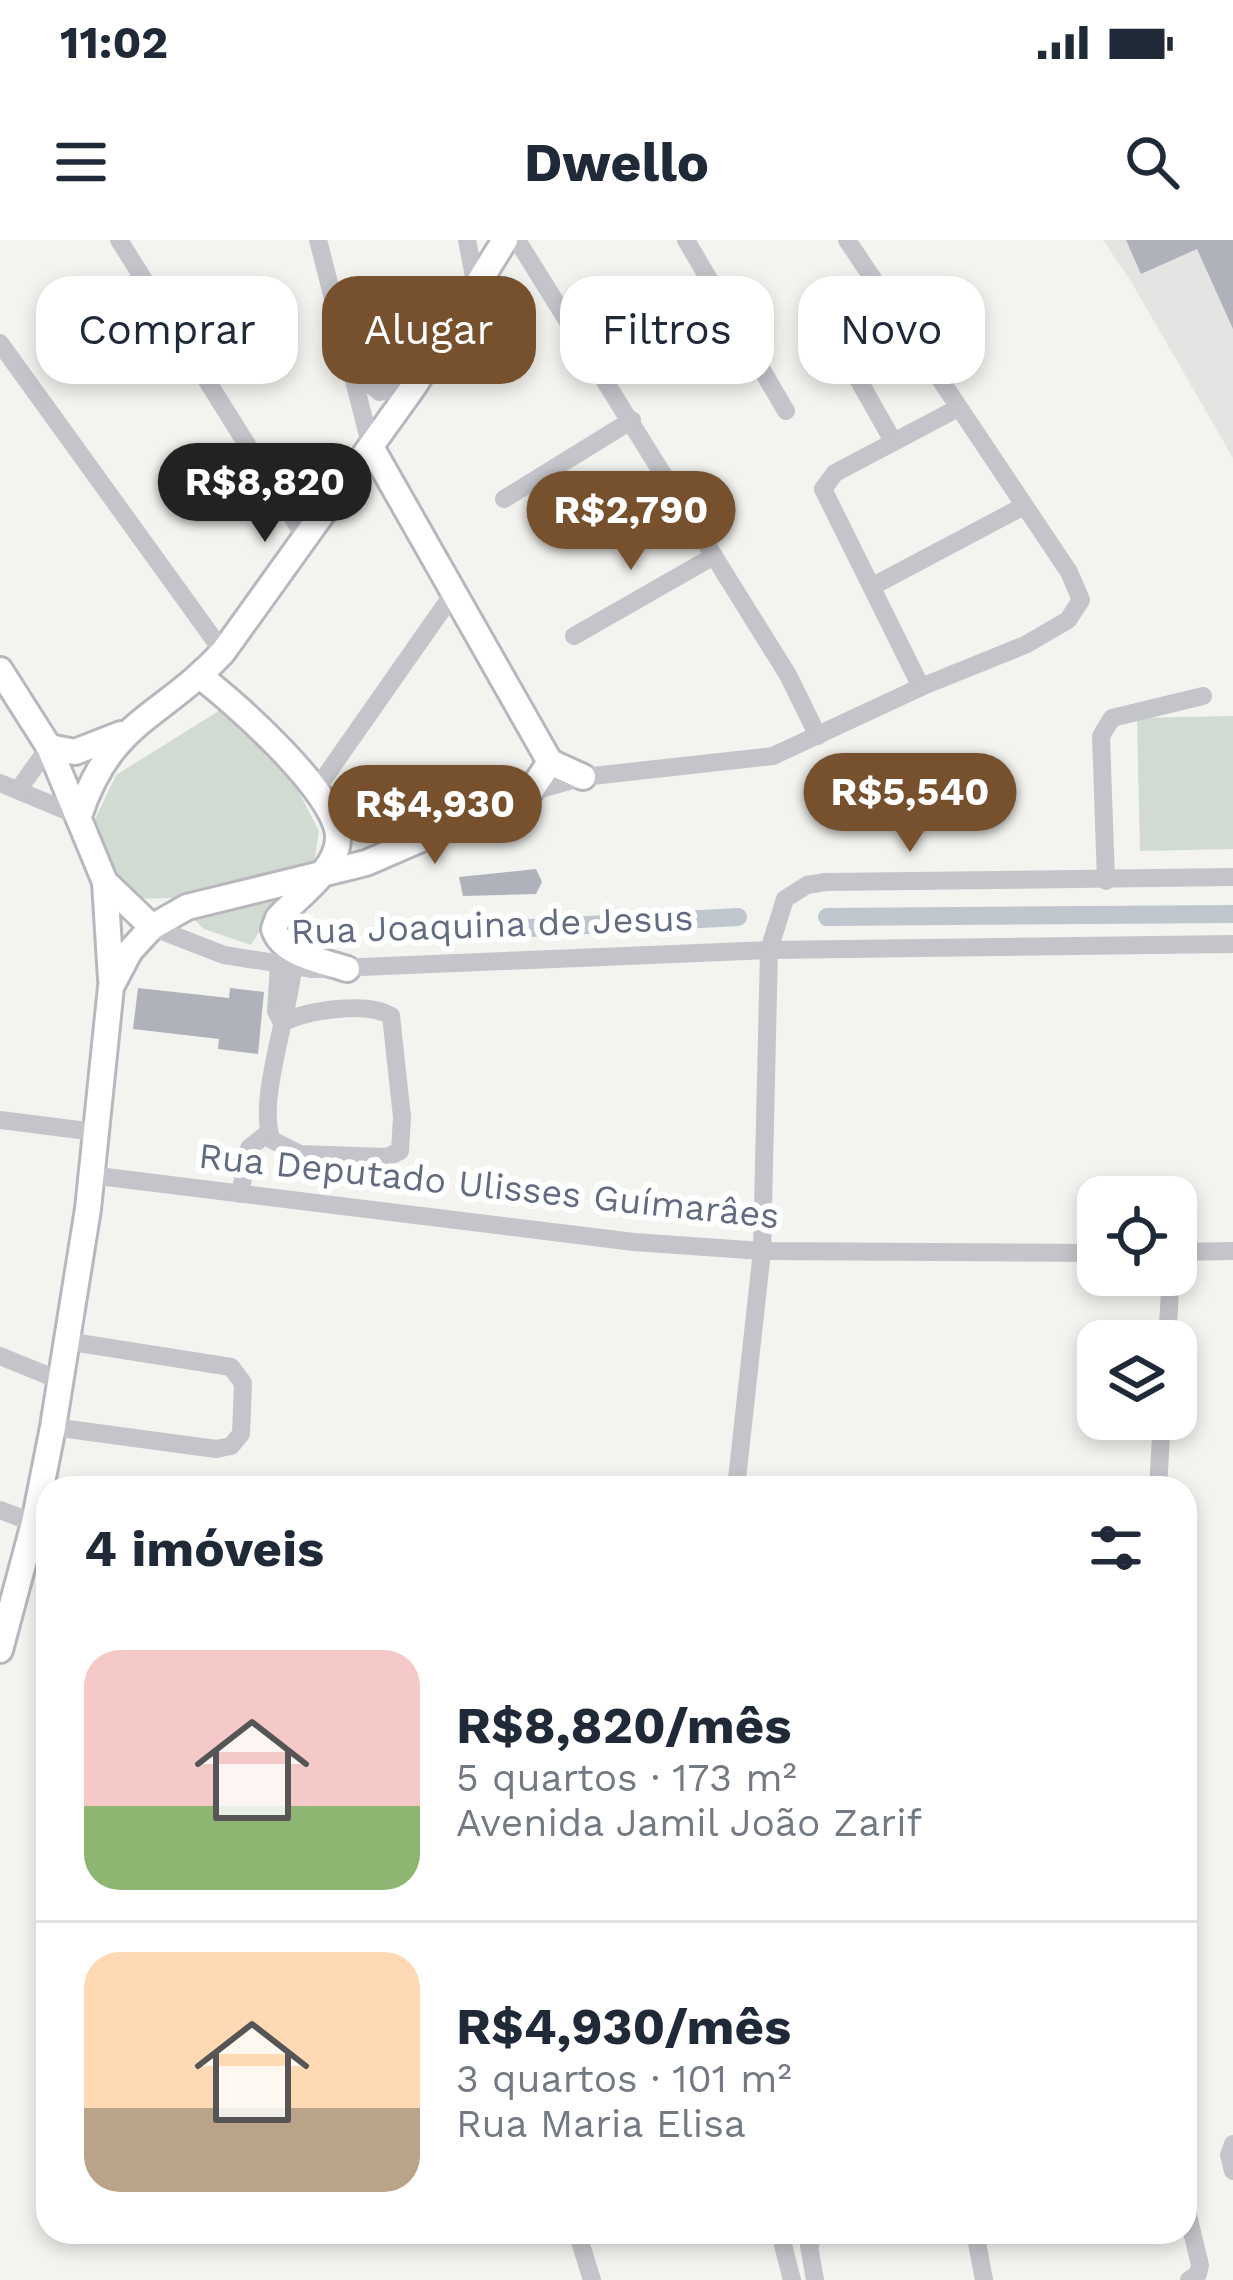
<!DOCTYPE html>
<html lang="pt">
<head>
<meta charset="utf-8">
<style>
	body { margin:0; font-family:"Work Sans",sans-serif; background:#f6f6f7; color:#1f2937; height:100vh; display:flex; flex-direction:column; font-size:45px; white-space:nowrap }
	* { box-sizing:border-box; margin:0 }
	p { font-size:39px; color:#747a83 }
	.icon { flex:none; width:66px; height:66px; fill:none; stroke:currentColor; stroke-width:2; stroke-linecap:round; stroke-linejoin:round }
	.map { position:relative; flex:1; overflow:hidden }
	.side { position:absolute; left:36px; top:1236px; width:1161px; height:768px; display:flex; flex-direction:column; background:#fff; border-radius:36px; box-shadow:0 6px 18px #0003 }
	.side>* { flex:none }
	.guide { position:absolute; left:36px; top:36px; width:1161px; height:108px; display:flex; gap:24px }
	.buttons { position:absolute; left:1077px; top:936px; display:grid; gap:24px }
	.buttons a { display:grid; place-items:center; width:120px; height:120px; border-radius:24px; background:#fff; box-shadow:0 6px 18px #0003; font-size:60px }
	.price { position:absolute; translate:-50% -102px; padding:0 27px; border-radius:42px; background:#77512d; color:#fff; font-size:39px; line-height:78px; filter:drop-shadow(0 3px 6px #0008) }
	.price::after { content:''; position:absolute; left:50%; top:72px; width:36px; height:27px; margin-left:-18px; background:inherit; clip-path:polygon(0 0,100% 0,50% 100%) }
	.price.active { background:#222; color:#fff }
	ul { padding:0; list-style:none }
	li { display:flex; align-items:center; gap:36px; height:300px; padding:0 48px }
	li+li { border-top:3px solid #e0e1e3 }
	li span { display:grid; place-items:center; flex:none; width:336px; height:240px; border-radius:36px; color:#555 }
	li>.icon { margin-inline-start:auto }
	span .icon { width:144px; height:144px; fill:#fffc; stroke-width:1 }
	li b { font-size:51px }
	h2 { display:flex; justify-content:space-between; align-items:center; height:144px; padding:0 48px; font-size:51px }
	.chip { padding:0 42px; border-radius:36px; background:#fff; box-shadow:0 6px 18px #0003; font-size:42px; line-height:108px }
	.chip.active { background:#77512d; color:#fff }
	.status { display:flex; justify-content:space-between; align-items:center; height:84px; padding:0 60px; background:#fff; direction:ltr }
	.status svg { height:33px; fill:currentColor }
	header { display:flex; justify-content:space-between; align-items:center; height:156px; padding:0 48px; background:#fff; font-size:54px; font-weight:700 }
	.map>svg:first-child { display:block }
	.built { fill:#e4e4e3 }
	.green { fill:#d2dbd1 }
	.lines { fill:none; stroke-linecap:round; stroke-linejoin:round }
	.canal { stroke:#bfc6ce; stroke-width:18 }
	.building { fill:#afb2ba }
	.major-casing { stroke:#b6b8bd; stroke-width:30 }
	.minor { stroke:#c4c5ca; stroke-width:18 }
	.major { stroke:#fff; stroke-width:24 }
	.labels { text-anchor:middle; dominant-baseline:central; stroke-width:12; stroke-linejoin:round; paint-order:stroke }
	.street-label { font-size:36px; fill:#636b81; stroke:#fff }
</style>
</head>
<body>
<div class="status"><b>11:02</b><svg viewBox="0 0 49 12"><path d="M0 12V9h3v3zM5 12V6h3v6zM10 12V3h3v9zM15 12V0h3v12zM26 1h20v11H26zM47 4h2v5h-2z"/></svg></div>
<header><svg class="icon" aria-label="menu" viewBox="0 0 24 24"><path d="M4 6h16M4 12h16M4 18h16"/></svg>Dwello<svg class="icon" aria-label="search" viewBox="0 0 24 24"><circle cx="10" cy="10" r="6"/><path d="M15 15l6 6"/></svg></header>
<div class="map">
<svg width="1233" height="2040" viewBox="0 0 1233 2040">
	<rect width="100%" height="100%" fill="#f3f4f0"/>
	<!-- built -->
	<path class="built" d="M1103,0H1233V218L1132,43Z"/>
	<!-- green -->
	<g class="green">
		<path d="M222,469L290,535L319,591L314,624L277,663L251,705L204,689L171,658L126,659L95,579L116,535Z"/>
		<path d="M1233,476V609L1140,611L1137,478Z"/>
	</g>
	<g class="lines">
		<!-- canal -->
		<g class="canal">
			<path d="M827,677L1233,674"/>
			<path d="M437,693L738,677"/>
		</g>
	</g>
	<!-- building -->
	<g class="building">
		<path d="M1126,0H1233V89L1197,9L1141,34Z"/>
		<path d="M536,629L542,642L536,654L463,656L459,637Z"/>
		<path d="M138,748L229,758L230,748L264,752L258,814L218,809L219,799L133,789Z"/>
	</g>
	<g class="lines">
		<!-- major casing -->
		<g class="major-casing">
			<g id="major">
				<path d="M371,207L550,522"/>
				<path d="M0,430L49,507L105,642L111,739"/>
				<path d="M201,437C234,462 338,554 338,597C339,629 297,657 278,678L274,689C282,715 323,721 347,729"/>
				<path d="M49,507L75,512L121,494"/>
				<path d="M550,522L583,537"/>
				<path d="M79,576C111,479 161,479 223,412L414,146L505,0"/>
				<path d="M105,642L152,687"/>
				<path d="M0,1410L34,1283L53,1187L88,969L111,747L130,711L152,687L187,667L366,623L530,552L550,522"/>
			</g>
		</g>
		<!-- minor -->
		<g class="minor">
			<path d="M119,0L306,299"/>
			<path d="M318,0L371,207"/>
			<path d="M467,0L476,47"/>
			<path d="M517,0L788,435L818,496"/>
			<path d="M686,0L786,171"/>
			<path d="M890,64L841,93L837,102L893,201"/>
			<path d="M0,103L223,412"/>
			<path d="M350,129L380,152L414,146"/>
			<path d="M504,259L632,180"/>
			<path d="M873,346L1024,266"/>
			<path d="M574,396L714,316"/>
			<path d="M921,447L823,249L835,233L958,168"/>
			<path d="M0,543L79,576"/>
			<path d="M18,550L49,507"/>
			<path d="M315,551L455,351"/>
			<path d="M530,552L583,537L773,516L921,447L1025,405L1068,380L1081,360L1069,332L847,0"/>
			<path d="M1106,641L1101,496L1112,478L1203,456"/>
			<path d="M152,687L224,715L313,729L769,710L1233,704"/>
			<path d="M279,725L276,771L282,783"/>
			<path d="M282,783C307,770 367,761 391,776L402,877L400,911L387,917L300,914L272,900C256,863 290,771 293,727"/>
			<path d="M0,880L95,892"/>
			<path d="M90,935L634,1002L762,1011L1098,1013"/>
			<path d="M240,954L249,908L268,893"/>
			<path d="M1176,1012L1233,1011"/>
			<path d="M1167,1101L1171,1035"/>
			<path d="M0,1116L59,1140"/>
			<path d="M53,1187L216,1209L231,1206L241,1194L243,1143L231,1127L66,1101"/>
			<path d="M736,1248L762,1011L769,710L785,659L807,645L826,642L1233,637"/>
			<path d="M1158,1248L1162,1179"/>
			<path d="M0,1270L34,1283"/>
			<path d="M1233,1904L1229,1915L1233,1931"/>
			<path d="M1185,1963L1200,2025L1198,2034L1189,2040"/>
			<path d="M577,1992L592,2040"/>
			<path d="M975,1992L984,2040"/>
			<path d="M780,1993L792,2040"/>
			<path d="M815,2040L809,2006L816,1992"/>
		</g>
		<!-- major -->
		<use href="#major" class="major"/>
	</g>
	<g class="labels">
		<!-- street labels -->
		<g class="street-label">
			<text transform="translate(492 685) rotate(-2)">Rua Joaquina de Jesus</text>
			<text transform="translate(489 946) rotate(6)">Rua Deputado Ulisses Guímarâes</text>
		</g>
	</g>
</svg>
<div class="buttons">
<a><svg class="icon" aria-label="locate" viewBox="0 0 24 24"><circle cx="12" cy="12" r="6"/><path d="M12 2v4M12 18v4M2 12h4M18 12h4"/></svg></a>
<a><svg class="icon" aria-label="layers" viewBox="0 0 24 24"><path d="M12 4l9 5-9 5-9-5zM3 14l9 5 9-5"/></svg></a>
</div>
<b class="price active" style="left:265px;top:305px">R$8,820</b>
<b class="price" style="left:631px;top:333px">R$2,790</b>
<b class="price" style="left:910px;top:615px">R$5,540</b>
<b class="price" style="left:435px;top:627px">R$4,930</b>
<div class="guide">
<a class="chip">Comprar</a>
<a class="chip active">Alugar</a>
<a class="chip">Filtros</a>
<a class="chip">Novo</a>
</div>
<section class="side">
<h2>4 imóveis<svg class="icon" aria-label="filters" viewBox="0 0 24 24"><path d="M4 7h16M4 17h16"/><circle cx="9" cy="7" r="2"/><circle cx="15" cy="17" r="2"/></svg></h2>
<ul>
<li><span style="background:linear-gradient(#f6c9c9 65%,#8fb573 0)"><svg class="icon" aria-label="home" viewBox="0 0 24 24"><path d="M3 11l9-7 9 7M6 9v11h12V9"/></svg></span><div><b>R$8,820/mês</b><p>5 quartos · 173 m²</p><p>Avenida Jamil João Zarif</p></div></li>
<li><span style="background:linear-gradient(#ffd9b3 65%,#b9a48a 0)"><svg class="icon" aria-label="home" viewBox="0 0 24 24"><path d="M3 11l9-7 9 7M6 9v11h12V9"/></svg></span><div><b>R$4,930/mês</b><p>3 quartos · 101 m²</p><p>Rua Maria Elisa</p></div></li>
</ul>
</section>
</div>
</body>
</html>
